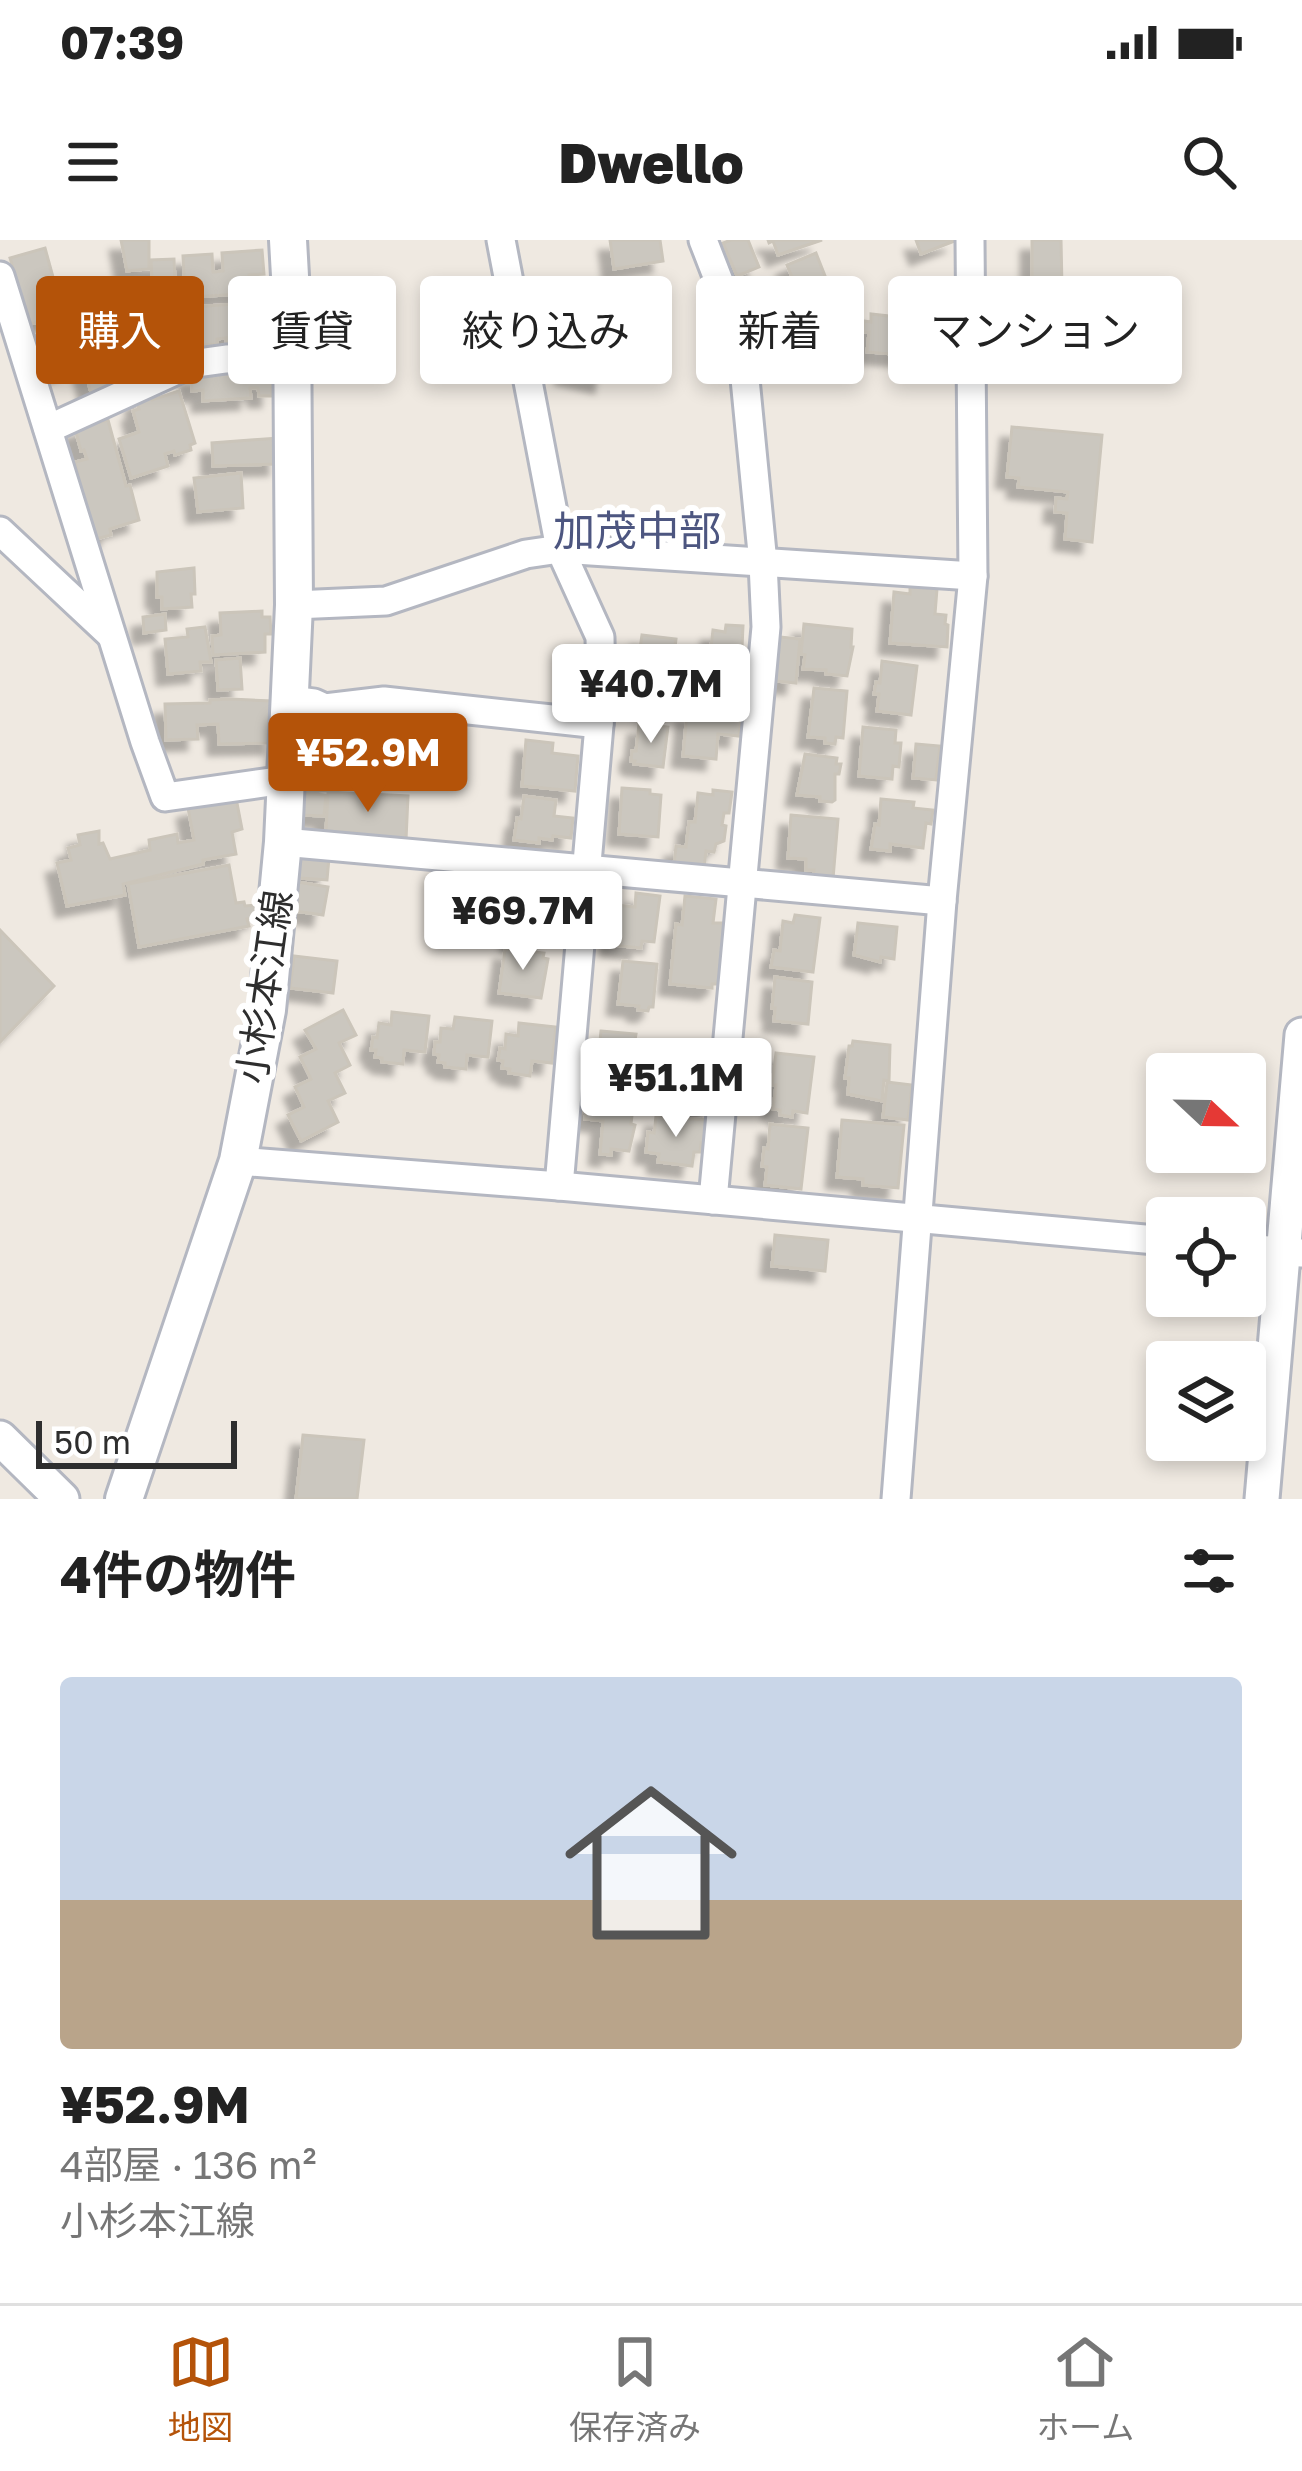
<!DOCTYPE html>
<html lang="ja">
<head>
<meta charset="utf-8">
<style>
	body { margin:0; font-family:"Golos Text","Noto Sans JP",sans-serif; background:#f2f2f2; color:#222; height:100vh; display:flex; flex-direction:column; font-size:45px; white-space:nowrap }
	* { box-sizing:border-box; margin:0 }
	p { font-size:39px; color:#767676 }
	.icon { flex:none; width:66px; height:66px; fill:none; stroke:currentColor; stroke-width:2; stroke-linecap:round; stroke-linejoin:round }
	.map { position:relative; height:1259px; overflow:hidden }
	.panel { display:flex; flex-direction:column; background:#fff; flex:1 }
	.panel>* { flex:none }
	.guide { position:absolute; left:36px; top:36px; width:1230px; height:108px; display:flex; gap:24px }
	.needle { width:78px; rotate:112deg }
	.controls { position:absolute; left:1146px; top:813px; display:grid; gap:24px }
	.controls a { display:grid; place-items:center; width:120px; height:120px; border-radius:12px; background:#fff; box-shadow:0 6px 18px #0003; font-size:60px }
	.scale { position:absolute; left:36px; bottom:30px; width:201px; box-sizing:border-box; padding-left:12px; border:6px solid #2e2e2e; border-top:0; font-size:33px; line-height:42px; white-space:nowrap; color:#2e2e2e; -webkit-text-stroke:9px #fff; paint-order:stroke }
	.price { position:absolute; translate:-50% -102px; padding:0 27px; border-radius:12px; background:#fff; color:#222; font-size:39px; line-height:78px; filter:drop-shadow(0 3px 6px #0008) }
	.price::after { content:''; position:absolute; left:50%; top:72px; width:36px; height:27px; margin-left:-18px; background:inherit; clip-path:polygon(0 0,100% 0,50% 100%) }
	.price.active { background:#b45309; color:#fff }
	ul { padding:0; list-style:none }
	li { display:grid; align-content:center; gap:24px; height:636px; padding:0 60px }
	li span { display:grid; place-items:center; height:372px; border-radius:12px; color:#555 }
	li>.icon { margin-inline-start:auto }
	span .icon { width:216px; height:216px; fill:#fffc; stroke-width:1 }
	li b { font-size:51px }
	h2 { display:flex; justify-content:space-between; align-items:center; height:144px; padding:0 60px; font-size:51px }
	.chip { padding:0 42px; border-radius:12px; background:#fff; box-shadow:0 6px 18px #0003; font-size:42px; line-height:108px }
	.chip.active { background:#b45309; color:#fff }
	.status { display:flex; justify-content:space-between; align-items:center; height:84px; padding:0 60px; background:#fff; direction:ltr }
	.status svg { height:33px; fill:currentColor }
	header { display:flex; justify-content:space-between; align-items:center; height:156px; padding:0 60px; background:#fff; font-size:54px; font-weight:800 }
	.menu { display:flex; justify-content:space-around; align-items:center; height:168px; border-top:3px solid #e0e0e0; background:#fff; font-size:33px; color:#767676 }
	.menu a { display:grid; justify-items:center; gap:6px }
	.menu .active { color:#b45309 }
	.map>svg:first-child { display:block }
	.building { fill:#cbc7bf; stroke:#cbc5ba; stroke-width:3; filter:url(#shadow) }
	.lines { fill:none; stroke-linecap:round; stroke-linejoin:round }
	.minor-casing { stroke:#b4b7c1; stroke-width:33 }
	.tertiary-casing { stroke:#b4b7c1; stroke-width:39 }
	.secondary-casing { stroke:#b4b7c1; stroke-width:42 }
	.minor { stroke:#fff; stroke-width:27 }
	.tertiary { stroke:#fff; stroke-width:33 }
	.secondary { stroke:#fff; stroke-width:36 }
	.labels { text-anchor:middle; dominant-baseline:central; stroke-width:12; stroke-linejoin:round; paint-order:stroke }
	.street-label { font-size:39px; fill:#2e2e2e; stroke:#fff }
	.neighbourhood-label { font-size:42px; fill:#4d5680; stroke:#fff }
</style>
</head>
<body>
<div class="status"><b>07:39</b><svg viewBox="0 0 49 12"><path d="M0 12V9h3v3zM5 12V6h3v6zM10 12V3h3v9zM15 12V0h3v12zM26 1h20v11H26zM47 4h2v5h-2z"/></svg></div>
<header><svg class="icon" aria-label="menu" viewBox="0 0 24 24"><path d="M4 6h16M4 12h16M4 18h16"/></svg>Dwello<svg class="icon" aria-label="search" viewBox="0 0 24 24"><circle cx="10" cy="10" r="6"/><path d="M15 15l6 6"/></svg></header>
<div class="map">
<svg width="1302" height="1259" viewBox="0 0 1302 1259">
	<defs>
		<filter id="shadow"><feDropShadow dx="-11" dy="11" stdDeviation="3" flood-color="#0004"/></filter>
	</defs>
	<rect width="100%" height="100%" fill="#efe9e1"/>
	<!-- building -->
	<g class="building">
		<path d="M121,0H149V29L127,31Z"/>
		<path d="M610,0H660L663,21L614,29Z"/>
		<path d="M731,0H748L759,27L737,36L723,3Z"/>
		<path d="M768,0H822L778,15L773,1L769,3Z"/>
		<path d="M916,0H957L921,14Z"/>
		<path d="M1032,0H1061L1062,47L1032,48Z"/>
		<path d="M45,8L64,77L30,84L10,18Z"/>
		<path d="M262,10L264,34L249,35L250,53L185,58L183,16L212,14L213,32L223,31L222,13Z"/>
		<path d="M816,13L827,41L798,52L787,25Z"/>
		<path d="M174,19L176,61L153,63L151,20Z"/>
		<path d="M617,40L619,70H623L624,87L590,88L591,59H584L583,42Z"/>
		<path d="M234,64L235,68L250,67L251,81H265L266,107L227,110L226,98L217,99V104L194,105L192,67Z"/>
		<path d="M908,71L930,73L926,117L867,112L869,92H863L864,81L871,82V74L907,78Z"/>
		<path d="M185,73L189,104L181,105L183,118L148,122L145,96L155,95L153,78Z"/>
		<path d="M115,78L132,138L91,153L74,89Z"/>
		<path d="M55,89L68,129L47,136L34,96Z"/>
		<path d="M574,89L624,96L621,121L608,119L605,142L566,133L567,123H563L565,108L572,109Z"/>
		<path d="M259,126V137H271L272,156H259L258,148H250L251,158L203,161V150L192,151L191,135L223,133L222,128Z"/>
		<path d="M179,151L195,203L190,205L191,210L175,215L174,211L165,214L168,226L131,238L119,199L139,192L133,171L139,169L136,160L150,156L152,160Z"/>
		<path d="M108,180L126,246L130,245L139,280L110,289L111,295L93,300L75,222L87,219L84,210L81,211L75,189Z"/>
		<path d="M1012,187L1102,195L1092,302L1065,299L1067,273L1055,272L1056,258L1067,259L1068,252L1018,247L1019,238L1007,237Z"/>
		<path d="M278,198L279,224L213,226L212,203Z"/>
		<path d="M241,233L243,268L198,272L194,238Z"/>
		<path d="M194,328L195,354H191L192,367L162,369V357H157V332Z"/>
		<path d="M910,347L937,349L935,374L946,375L945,384L948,385L947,407L890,403L894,352L910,354Z"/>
		<path d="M262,371V377H270L271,394H265V412L213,415L212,396L221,395L220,373Z"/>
		<path d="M165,374L166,390L144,393L143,377Z"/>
		<path d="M804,384L852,389L851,407H853L847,436L826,434V430L803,429L805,415L801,414Z"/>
		<path d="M726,385L743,386L741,430H747L744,459L695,451L699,421L709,422L713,390L725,392Z"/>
		<path d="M205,387L211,422H200L201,431L168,434L165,399L188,397L187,389Z"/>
		<path d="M642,395L676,399L670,450L636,447L640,417L644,418L645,408H640Z"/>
		<path d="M780,397L800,399L796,443L775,441Z"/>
		<path d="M240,418L242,449L218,450L216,420Z"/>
		<path d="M882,421L917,426L911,475L877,471L879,454H874L876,442L880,443Z"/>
		<path d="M814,448L847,451L843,498L836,497L835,504L825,503V498L808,497Z"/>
		<path d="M230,459L272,461L274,503L219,504L218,484L197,485L198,499L166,500L165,464L210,463V460Z"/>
		<path d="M715,467L742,470L739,496L718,494L716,519L683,516L687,472L715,475Z"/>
		<path d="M303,471L320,479L319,487L326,488L322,513L302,512Z"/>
		<path d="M639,484L668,487L663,527L634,524L635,521H631L632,511H636Z"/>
		<path d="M863,487L896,490L895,503H901L899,527L893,526L892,539L859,536Z"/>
		<path d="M526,500L553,503L552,513L578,516L575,551L522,546Z"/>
		<path d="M916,504L940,506L936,540L913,538Z"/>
		<path d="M805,514L837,518L836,524H841L839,534H835V560L832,562L820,561V557L797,555Z"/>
		<path d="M300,516L333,517L331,545H327V551L307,550V544H298Z"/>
		<path d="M622,548L650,550V554L661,555L658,597L619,594Z"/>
		<path d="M713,550L732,552L729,573H724L722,585L726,586L724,601L716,604L714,612L706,611L704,629L674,625L676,606L686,607L689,582H695L698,553L713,555Z"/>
		<path d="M328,552L408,556L406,600L357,597L358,593L326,591Z"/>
		<path d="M301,553L326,555L324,576L300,575Z"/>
		<path d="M524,556L556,560L554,576L573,578L571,598L553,596L552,600L539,598V603L514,600L517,578L521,579Z"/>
		<path d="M236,558L242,589L232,592L236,614L203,620V624L123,644L125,655L67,666L57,623L71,620L68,608L80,605L78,595L99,591V604L103,603L110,619L150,610L149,600L177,594L178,603L194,600L188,568Z"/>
		<path d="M881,559L914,562L913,568L933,570L931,584L926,583L923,608L890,604V611L871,609L875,584L879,585Z"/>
		<path d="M791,575L838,579L833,639L813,638L814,630H806V619L788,618Z"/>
		<path d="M300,616L329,618L327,640L299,638Z"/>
		<path d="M229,625L236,663L244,662L245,666L256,665L258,677L247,679L249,686L139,707L128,644Z"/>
		<path d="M513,641L557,646L555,656H560L559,670H555L554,680L540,678L538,702L511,700L513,676H509Z"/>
		<path d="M298,642L328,647L323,675L294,671Z"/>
		<path d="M636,653L660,656L654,702L642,701L641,708L611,705L616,665L635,667Z"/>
		<path d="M685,656L716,659L713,683H724L718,744H712V748L670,744L676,684L682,685Z"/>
		<path d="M795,675L820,678L813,732L771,727L774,710L780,711L783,681L793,683Z"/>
		<path d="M858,683L897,687L894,719L881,717L880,722L854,715Z"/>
		<path d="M0,690L54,746L0,802Z"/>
		<path d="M505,709L544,713L543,718L548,719L541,758L499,753Z"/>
		<path d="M294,716L337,721L333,753L290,748Z"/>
		<path d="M623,721L657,724L653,767H649L648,771L638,770L639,766L618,764Z"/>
		<path d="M775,737L812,742L808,784L774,781L775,768H772Z"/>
		<path d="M343,770L356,795L339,803L350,825L335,833L345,853L328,861L338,882L301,901L288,875L304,867L295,847L311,839L300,817L316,809L305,790Z"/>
		<path d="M392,772L429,776L425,812L404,810L403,824L382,822V818L375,817L376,810H371L373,797L377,798L379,783L391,785Z"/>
		<path d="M455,777L492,781L488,817L467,815L466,829L445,827V823L438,822L439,815L434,814L435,802H440L441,788L453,789Z"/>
		<path d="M519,783L556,787L552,823L532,821L530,836L509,833L510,829L502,828L503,821L498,820L500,808L505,809L506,794L518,796Z"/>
		<path d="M601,791L636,794L635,800L641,801L637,841L596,837Z"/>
		<path d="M853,801L890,805L889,841L884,840L882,861L848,854L849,838H845L849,806H852Z"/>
		<path d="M668,806L707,810L703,847L666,842L667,838H664Z"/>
		<path d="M776,813L814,817L807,873L793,871L792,877L780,875V870L773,869L776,845H772Z"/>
		<path d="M887,842L912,845L908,880L883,877Z"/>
		<path d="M689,849L713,851L710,872L687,870Z"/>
		<path d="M587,862L633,867L631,884L635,885L629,911L611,909V915L600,914L603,881L585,879Z"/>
		<path d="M656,876L706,880L704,904L701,903L700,912H694L692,926L658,922L659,914L646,912L648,892L654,893Z"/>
		<path d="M842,880L904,885L898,948L863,945V939L837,937Z"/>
		<path d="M770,884L808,888L801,949L765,945L767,927L762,926L764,908L768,909Z"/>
		<path d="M775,995L828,1000L825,1031L772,1026Z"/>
		<path d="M303,1195L364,1200L357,1259H296Z"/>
	</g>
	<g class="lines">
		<!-- minor casing -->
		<g class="minor-casing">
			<g id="minor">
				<path d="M501,0L560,309L600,397L601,462L559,946"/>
				<path d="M703,0L741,98L763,323L766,387L713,960"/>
				<path d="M0,36L145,502L165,557L285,540"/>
				<path d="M48,189L190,124L226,119L293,117"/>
				<path d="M0,291L111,395"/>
				<path d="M294,365L386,361L526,314L560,309L973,336"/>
				<path d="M290,460L314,463L325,468L384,461L599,484"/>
				<path d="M283,602L942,661"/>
				<path d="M238,921L559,946L1167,1001"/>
				<path d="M1245,1008L1302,1013"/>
				<path d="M896,1259L942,661L973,336L970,0"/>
			</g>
		</g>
		<!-- tertiary casing -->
		<g class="tertiary-casing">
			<g id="tertiary">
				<path d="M0,1198L62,1259"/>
				<path d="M1262,1259L1302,795"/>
			</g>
		</g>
		<!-- secondary casing -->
		<g class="secondary-casing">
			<path id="secondary" d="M124,1259L238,921L267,770L283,602L294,365L292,72L288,0"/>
		</g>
		<!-- minor -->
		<use href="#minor" class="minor"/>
		<!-- tertiary -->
		<use href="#tertiary" class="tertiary"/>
		<!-- secondary -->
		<use href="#secondary" class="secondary"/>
	</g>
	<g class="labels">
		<!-- street labels -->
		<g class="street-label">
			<text transform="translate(264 747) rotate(-82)">小杉本江線</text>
		</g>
		<!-- neighbourhood labels -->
		<g class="neighbourhood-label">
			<text x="637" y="290">加茂中部</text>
		</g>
	</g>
</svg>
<div class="controls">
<a><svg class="needle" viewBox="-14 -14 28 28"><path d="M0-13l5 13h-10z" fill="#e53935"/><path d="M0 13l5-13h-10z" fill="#767676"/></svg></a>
<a><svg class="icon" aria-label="locate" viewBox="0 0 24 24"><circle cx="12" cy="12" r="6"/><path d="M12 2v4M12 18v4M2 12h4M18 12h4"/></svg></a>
<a><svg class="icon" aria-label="layers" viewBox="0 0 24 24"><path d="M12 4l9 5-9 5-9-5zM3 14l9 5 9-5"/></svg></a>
</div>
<div class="scale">50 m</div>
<b class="price" style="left:651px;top:506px">¥40.7M</b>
<b class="price active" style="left:368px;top:575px">¥52.9M</b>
<b class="price" style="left:523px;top:733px">¥69.7M</b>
<b class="price" style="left:676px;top:900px">¥51.1M</b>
<div class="guide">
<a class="chip active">購入</a>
<a class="chip">賃貸</a>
<a class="chip">絞り込み</a>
<a class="chip">新着</a>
<a class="chip">マンション</a>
</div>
</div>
<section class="panel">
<h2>4件の物件<svg class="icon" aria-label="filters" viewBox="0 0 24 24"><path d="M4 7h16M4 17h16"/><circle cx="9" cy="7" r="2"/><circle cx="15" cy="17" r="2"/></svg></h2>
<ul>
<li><span style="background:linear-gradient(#c9d6e8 60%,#b9a48a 0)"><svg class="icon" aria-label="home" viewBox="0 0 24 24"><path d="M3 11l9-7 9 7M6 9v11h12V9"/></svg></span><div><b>¥52.9M</b><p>4部屋 · 136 m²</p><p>小杉本江線</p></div></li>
</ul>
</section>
<nav class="menu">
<a class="active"><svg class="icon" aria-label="map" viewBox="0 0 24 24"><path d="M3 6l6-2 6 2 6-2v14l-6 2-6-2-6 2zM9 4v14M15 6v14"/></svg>地図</a>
<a><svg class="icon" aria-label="saved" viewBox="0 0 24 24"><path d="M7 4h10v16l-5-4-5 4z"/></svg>保存済み</a>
<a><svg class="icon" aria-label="home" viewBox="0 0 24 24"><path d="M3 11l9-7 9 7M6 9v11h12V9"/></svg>ホーム</a>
</nav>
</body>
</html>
